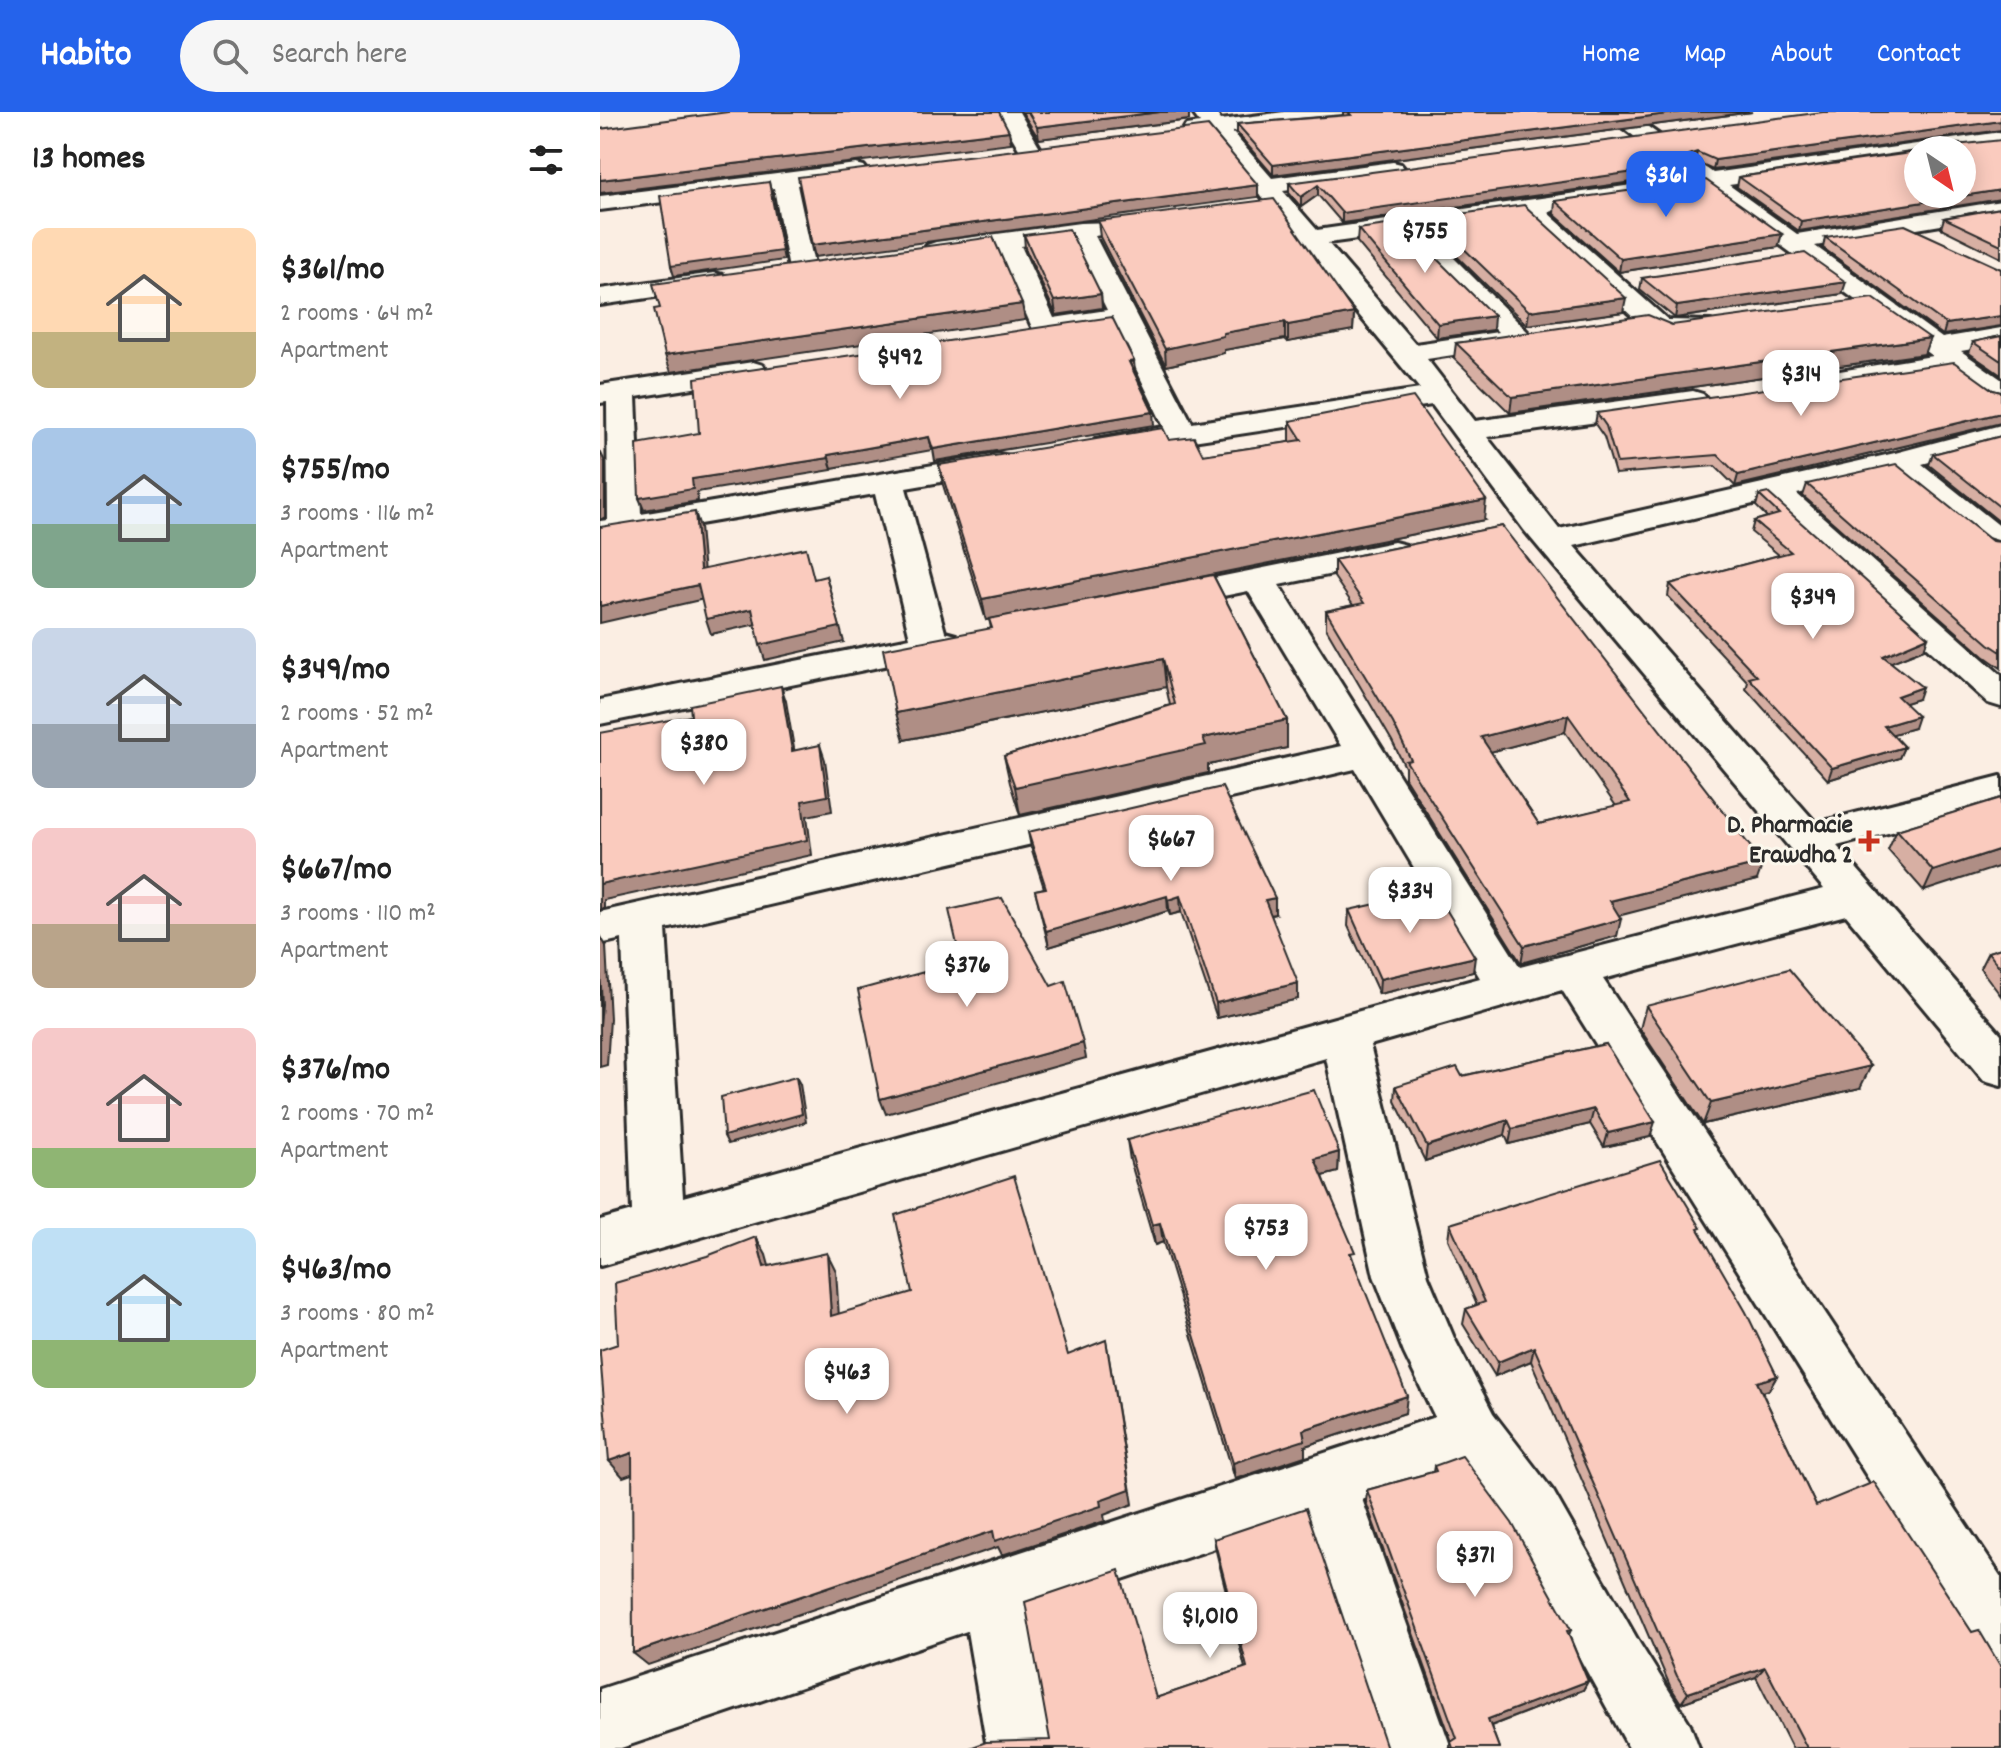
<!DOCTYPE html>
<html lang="en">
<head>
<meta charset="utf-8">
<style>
	body { margin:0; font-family:Dekko,sans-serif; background:#f6f6f6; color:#222; height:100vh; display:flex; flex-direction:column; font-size:30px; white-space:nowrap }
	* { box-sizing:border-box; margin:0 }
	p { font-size:26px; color:#767676 }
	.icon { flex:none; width:44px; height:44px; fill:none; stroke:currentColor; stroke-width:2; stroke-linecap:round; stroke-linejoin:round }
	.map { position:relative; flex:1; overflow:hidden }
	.side { display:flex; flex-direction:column; background:#fff; width:600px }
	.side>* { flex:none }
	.needle { width:52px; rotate:145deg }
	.buttons { position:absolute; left:1304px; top:24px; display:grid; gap:16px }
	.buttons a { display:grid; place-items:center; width:72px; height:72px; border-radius:50%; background:#fff; box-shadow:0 4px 20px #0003; font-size:40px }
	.price { position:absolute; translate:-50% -68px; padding:0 18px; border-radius:16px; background:#fff; color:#222; font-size:26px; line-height:52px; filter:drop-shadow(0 2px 4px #0008) }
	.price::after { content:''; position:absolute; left:50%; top:48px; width:24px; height:18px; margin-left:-12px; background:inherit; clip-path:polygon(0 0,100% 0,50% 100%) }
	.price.selected { background:#2563eb; color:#fff }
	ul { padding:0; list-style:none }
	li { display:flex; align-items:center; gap:24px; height:200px; padding:0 32px }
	li span { display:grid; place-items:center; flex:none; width:224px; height:160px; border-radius:16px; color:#555 }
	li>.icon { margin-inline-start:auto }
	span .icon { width:96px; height:96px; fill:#fffc; stroke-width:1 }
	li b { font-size:34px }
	h2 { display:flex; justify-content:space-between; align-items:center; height:96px; padding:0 32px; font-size:34px }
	header { display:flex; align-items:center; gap:48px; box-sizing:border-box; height:112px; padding:0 40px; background:#2563eb; color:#fff }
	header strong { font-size:38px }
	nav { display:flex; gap:44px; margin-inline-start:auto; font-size:28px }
	.search { width:560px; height:72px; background:#f6f6f6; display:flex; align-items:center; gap:20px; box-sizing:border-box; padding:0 28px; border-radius:44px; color:#767676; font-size:30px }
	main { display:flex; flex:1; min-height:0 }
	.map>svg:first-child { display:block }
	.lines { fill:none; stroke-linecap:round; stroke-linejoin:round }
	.minor-casing { stroke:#2b2b2b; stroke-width:6 }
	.minor { fill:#fbf7ec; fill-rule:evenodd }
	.wall { fill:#d7afa3; stroke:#2b2b2b; stroke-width:2; fill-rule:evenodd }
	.shaded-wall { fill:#af8e85; stroke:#2b2b2b; stroke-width:2 }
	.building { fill:#facbbe; stroke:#2b2b2b; stroke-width:2; fill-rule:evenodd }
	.poi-dot { fill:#c8321e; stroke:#fbf7ec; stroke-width:3 }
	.labels { text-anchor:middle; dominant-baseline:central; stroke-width:6; stroke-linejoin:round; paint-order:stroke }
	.poi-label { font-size:26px; font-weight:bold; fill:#2b2b2b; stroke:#fbf7ec; text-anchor:end }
</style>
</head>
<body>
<header>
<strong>Habito</strong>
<div class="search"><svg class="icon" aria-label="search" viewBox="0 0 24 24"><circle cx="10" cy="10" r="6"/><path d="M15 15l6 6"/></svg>Search here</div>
<nav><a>Home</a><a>Map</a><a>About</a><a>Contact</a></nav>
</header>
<main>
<section class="side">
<h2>13 homes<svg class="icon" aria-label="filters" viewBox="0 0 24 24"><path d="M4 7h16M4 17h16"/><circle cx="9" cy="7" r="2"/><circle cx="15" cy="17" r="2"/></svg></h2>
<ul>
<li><span style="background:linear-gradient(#ffd9b3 65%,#c2b280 0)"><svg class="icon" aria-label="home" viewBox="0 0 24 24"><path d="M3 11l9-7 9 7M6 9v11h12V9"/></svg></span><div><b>$361/mo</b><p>2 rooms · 64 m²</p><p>Apartment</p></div></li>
<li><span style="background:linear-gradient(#a9c7e8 60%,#7fa58c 0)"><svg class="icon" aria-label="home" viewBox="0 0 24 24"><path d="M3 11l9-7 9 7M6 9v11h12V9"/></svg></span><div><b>$755/mo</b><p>3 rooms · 116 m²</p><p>Apartment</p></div></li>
<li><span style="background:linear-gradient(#c9d6e8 60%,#9aa5b1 0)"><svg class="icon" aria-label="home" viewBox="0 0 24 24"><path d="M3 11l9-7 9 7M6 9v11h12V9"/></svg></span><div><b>$349/mo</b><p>2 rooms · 52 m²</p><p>Apartment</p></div></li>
<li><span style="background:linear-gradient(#f6c9c9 60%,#b9a48a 0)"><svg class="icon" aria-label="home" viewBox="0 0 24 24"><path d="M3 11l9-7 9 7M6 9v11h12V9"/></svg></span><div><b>$667/mo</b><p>3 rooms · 110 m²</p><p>Apartment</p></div></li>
<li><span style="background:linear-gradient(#f6c9c9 75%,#8fb573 0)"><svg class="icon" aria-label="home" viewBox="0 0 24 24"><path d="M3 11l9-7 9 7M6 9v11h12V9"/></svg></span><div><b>$376/mo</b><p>2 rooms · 70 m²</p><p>Apartment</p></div></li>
<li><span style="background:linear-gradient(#bfe0f5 70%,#8fb573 0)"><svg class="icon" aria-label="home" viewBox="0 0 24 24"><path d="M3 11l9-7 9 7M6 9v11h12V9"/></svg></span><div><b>$463/mo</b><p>3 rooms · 80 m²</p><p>Apartment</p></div></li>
</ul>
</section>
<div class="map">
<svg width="1401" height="1636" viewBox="0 0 1401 1636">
	<rect width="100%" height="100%" fill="#fbeee3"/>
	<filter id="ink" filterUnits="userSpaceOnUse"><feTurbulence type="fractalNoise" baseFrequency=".0125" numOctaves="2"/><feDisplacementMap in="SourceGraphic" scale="16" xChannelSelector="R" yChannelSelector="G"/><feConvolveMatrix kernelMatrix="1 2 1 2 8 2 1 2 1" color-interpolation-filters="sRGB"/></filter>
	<g filter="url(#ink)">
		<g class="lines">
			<!-- minor casing -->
			<g class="minor-casing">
				<g id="minor">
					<path d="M397,0H419L441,37L438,42H422Z"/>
					<path d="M592,0H615L621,8L684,0H746L735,6L632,20L672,66L793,50L801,52L805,57L801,62L793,64L683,79L717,118L1088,65L1002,0H1027L1113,61L1401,20V34L1362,39L1318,38V46L1129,73L1197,122L1401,89V103L1215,134L1342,226L1401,216V232L1361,239L1401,267V290L1391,287L1351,258L1225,278L1215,275L1211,269L1215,263L1332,244L1104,77L947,100L1068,208L1111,209L1115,215L1111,221L1082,226L1050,221L923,103L825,117L933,225L929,231L919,233L827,247L875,309L1093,279L1103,282L1108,288L1103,294L1093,297L887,325L959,417L1295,341L1401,313V331L1322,352L1401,415V441L1389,438L1293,360L1197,382L1401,563V595L1388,591L1166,389L974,434L1216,711L1401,664V692L1237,734L1401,922V974L1384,969L1246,803L1003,867L1401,1465V1553L1379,1543L962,878L770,933L828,1164L854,1226L893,1301L953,1379L1040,1532L1090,1612L1099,1636H1029L911,1421L861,1353L762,1387L851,1636H785L708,1405L427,1499L453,1636H387L367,1519L21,1636H0V1577L835,1305L804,1241L774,1164L726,946L0,1154V1108L32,1099L22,827L0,832V800L741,634L648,479L559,497L547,494L542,487L547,480L559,477L794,430L806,433L811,440L806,447L679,473L920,855L1224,777L924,418L832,293L506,342L495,339L491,333L495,327L564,315L515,213L445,224L435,222L397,137L336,146L327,143L323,138L327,133L336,130L480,111L517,110L520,115L517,120L495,124L592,311L820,277L610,22L586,23L583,18L586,13L600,11ZM801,121L898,220L815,232L728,131ZM472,127L507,198L454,206L421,134ZM755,657L880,866L83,1085L66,817Z"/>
					<path d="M256,52L264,54L268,59L264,64L197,73L215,157L211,162H193L189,157L174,76L0,98V84Z"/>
					<path d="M114,161L123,163L127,169L123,175L0,193V177Z"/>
					<path d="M153,250L163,253L167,259L163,265L36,285L41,402L399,342L410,344L415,351L410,358L306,376L345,520L356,523L361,531L356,539L343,542L0,612V588L310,526L275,382L0,429V409L8,408L7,290L0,291V273Z"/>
				</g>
			</g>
			<!-- minor -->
			<use href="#minor" class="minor"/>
		</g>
		<!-- wall -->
		<g class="wall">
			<path d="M422,0H589V8L439,27Z"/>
			<path d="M743,0H1152L673,63L637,21V12L743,3Z"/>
			<path d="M1401,0V18L1113,58L1095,50L1086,53L1082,63L742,111L718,83L701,95L689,81V71Z"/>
			<path d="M1365,32L1199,119L1137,75L1139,65Z"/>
			<path d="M955,89L1178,135L1019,160L954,102Z"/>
			<path d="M1401,96V146L1341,116L1344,106Z"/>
			<path d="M832,106L1023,200L927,213L831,119Z"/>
			<path d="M498,109L754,201L753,218L688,230L685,227L624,238V241L566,254L500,125Z"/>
			<path d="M758,117L893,218L837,226L757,130Z"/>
			<path d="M424,123L501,182L502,196L456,203L425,136Z"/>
			<path d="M1225,125L1401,157V214L1343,223L1223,136Z"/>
			<path d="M1042,166L1242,182L1075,206L1040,178Z"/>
			<path d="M1072,213L1324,242L910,301L854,246L856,231Z"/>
			<path d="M1401,224V263L1369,241L1373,230Z"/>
			<path d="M1393,278L1401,280V311L1135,374L1115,354L1015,362L1004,325L995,312L997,301Z"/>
			<path d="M690,309L884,408L386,508L343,373L339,353L569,328L603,343L690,330Z"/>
			<path d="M1401,324V411L1329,353L1333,342Z"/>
			<path d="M1207,372L1401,430V556L1384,544L1203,384Z"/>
			<path d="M1159,383L1328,525L1324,537L1291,550L1318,587L1305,591L1314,616L1292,622L1304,635L1299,646L1228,668L1146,577L1148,570L1068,484L1070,472L1179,443L1151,420L1154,409L1167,405L1156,394Z"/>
			<path d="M902,414L1157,768L1019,803L1017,824L921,851L805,666V655L792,629L726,516V499L753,493L734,465V448ZM965,620L1016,694L939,712L890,640Z"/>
			<path d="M613,463L687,608V636L608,653V661L420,703L410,671L404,644L570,593L566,575L304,628L391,516L389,507Z"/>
			<path d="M1401,686L1324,779L1288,738L1297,718Z"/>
			<path d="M428,720L675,802L671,803L698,887L617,906L581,800L570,803L568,799L449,835L435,778L444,776L431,735Z"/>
			<path d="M749,798L873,860L779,882L748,814Z"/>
			<path d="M1401,836V884L1380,856L1388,840Z"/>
			<path d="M1046,894L1260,976L1103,1012L1040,917Z"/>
			<path d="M1006,932L1050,1025L1004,1035L990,1012L909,1032L905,1023L825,1049L795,989L796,974L862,964Z"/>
			<path d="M527,1028L739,1040L738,1060L723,1064L754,1150L805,1301L705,1334V1344L635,1367L563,1130L555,1133L530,1048Z"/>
			<path d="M850,1112L1100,1120L1177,1264L1169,1278L1162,1280L1216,1394L1401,1636H1192L1156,1565L1081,1591L1070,1574L931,1249L895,1264L863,1212L866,1197L877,1193L848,1127Z"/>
			<path d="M834,1354L971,1518L969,1523L988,1569L983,1578L891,1614L899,1636H849L852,1630L766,1390L767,1378L833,1360Z"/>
			<path d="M614,1427L787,1636L450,1628L556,1586L645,1556L616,1439Z"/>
		</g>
		<!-- shaded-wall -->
		<g class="shaded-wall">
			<path d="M560,0H589V8L439,27L437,15Z"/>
			<path d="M1082,0H1152L673,63V53Z"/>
			<path d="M1401,9V18L1113,58L1115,48Z"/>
			<path d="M409,19L411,31L0,81V68Z"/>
			<path d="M1097,40L1095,50L1086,53L1082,63L742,111V101L1088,43Z"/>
			<path d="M169,70L184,148L74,164L71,154Z"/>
			<path d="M658,73V85L215,145L212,133Z"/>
			<path d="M718,73V83L701,95V85Z"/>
			<path d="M1401,78V87L1199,119L1201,109Z"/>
			<path d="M1182,122L1178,135L1019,160L1021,147Z"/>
			<path d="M1246,170L1242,182L1075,206L1077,194Z"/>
			<path d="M501,182L502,196L456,203L454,189Z"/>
			<path d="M1026,186L1023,200L927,213L929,199Z"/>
			<path d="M422,192L425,208L71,260L65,243Z"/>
			<path d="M754,201L753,218L688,230V213Z"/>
			<path d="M894,204L893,218L837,226L838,212Z"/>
			<path d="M1401,204V214L1343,223L1346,212Z"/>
			<path d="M685,210V227L624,238V241L566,254L565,237L623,221Z"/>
			<path d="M1330,226L1324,242L910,301L912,285Z"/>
			<path d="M534,249L535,261L529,250Z"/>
			<path d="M553,300L554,313L335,349L333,337Z"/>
			<path d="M1401,301V311L1135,374L1138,363Z"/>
			<path d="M329,325L332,338L232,356L228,343Z"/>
			<path d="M0,339L5,350V405L0,408Z"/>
			<path d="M229,346L232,358L97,380L98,389L44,398L39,386L92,367Z"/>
			<path d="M886,388L884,408L386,508L382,487Z"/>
			<path d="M95,400L100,415L105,473L100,458Z"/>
			<path d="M226,464L244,530L165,548L160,533Z"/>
			<path d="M98,473L104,487L0,511V494Z"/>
			<path d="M152,497L157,512L111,522L106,507Z"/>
			<path d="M1328,525L1324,537L1279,555L1283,544Z"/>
			<path d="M563,547L566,575L304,628L296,601Z"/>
			<path d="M181,574L186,589L197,654L192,639Z"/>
			<path d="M1322,575L1318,587L1292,595L1297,584Z"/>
			<path d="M968,603L965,620L879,643L881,625Z"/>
			<path d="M1318,604L1314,616L1280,626L1284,614Z"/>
			<path d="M687,608V636L608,653V661L420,703L415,675L603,626Z"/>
			<path d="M220,633L225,648L232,699L207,704L212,743L4,788V796L0,798V772L202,689Z"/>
			<path d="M1304,635L1299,646L1228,668L1232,656Z"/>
			<path d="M1401,737V754L1324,779L1333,759Z"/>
			<path d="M1163,751L1157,768L1006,807L1010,789Z"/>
			<path d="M567,784L568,799L449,835L446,819Z"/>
			<path d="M580,784L581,800L570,803L568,788Z"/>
			<path d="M675,786V802L666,804L665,788Z"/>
			<path d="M1021,807L1017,824L921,851L924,834Z"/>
			<path d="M0,823L6,834L10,907L7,953L0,955Z"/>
			<path d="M875,845L873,860L779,882L780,867Z"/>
			<path d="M698,871V887L617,906L616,891Z"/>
			<path d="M483,931L486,946L286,1002L280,987Z"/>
			<path d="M1271,954L1260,976L1103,1012L1111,991Z"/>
			<path d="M196,965L200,972L206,1010L128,1032L124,1024Z"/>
			<path d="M994,997L990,1012L909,1032L912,1017Z"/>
			<path d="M908,1008L905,1023L825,1049L827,1034Z"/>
			<path d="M1055,1010L1050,1025L1004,1035L1008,1021Z"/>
			<path d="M739,1040L738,1060L715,1066V1047Z"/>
			<path d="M560,1111L563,1130L555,1133L552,1113Z"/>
			<path d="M156,1125L166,1143L174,1172L164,1155Z"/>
			<path d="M227,1141L236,1159L240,1221L231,1204Z"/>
			<path d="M506,1228L533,1392L504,1403L505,1409L402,1443L398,1435L48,1553L33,1541L393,1419L500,1388Z"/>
			<path d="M934,1235L931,1249L895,1264L898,1250Z"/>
			<path d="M1177,1264L1169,1278L1150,1284L1157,1270Z"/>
			<path d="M807,1284L805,1301L705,1334V1344L635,1367L633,1351L703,1318Z"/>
			<path d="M32,1341L45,1357L23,1365L9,1349Z"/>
			<path d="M1165,1555L1156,1565L1081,1591L1088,1581Z"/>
			<path d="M988,1569L983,1578L885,1616L888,1607Z"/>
		</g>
		<!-- building -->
		<g class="building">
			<path d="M128,0H399L409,19L0,68V17Z"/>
			<path d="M428,0H560L437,15Z"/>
			<path d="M748,0H1082L673,53L637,12L751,3Z"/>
			<path d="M1223,0H1401V9L1115,48L1097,40L1088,43L1084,53L742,101L718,73L701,85L689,71Z"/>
			<path d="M608,14L658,73L212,133L198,65Z"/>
			<path d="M1401,28V78L1201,109L1139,65L1318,40V82H1362V38H1322L1324,31L1365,32Z"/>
			<path d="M1106,68L1182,122L1021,147L955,89Z"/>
			<path d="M169,70L182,139L71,154L60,84Z"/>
			<path d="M674,87L754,201L688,213L685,210L623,221V224L565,237L498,109Z"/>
			<path d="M924,93L1026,186L929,199L832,106Z"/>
			<path d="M1401,96V133L1344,106Z"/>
			<path d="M801,111L894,204L838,212L758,117Z"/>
			<path d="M1305,113L1401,157V204L1346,212L1225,125Z"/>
			<path d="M469,117L501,182L454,189L424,123Z"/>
			<path d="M393,125L422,192L65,243L54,197L60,196L53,172Z"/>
			<path d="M1205,141L1246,170L1077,194L1042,166Z"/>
			<path d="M1273,186L1330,226L912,285L856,231L1048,203L1072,213Z"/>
			<path d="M512,205L534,249L529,250L553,300L333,337L329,325L228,343L229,346L92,367L93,377L39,386L37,332L99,321L95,266Z"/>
			<path d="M1401,224V249L1373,230Z"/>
			<path d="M1354,250L1393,278L1401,280V301L1138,363L1118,343L1017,351L1006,314L997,301Z"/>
			<path d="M813,285L886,388L382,487L339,353L563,316L569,328L594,325L603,343L702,328L690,309Z"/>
			<path d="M1401,324V396L1333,342Z"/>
			<path d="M1296,352L1392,429L1401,430V540L1389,532L1207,372Z"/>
			<path d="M1168,381L1328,525L1283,544L1322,575L1297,584L1318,604L1284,614L1304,635L1232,656L1149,566L1157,564L1070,472L1191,440L1154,409L1179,402L1159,383Z"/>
			<path d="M95,400L100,458L206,436L214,467L226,464L240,515L160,533L152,497L106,507L98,473L0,494V415Z"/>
			<path d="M902,414L1163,751L1010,789L1021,807L924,834L806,649L811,648L793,611L726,499L764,491L734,448ZM968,603L1030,690L939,712L881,625Z"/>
			<path d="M613,463L687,608L603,626L606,633L415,675L404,644L575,592L563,547L296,601L283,537L392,516L389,507Z"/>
			<path d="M181,574L192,639L220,633L227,684L202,689L207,728L0,772V621L91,604L90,593Z"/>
			<path d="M622,675L675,786L665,788L698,871L616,891L580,784L568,788L567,784L446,819L435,778L446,776L428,720Z"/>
			<path d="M1401,686V737L1333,759L1297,718Z"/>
			<path d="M835,779L875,845L780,867L749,798Z"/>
			<path d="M402,786L451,874L465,869L483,931L280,987L258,878L361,850L349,798Z"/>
			<path d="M1401,836V857L1388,840Z"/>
			<path d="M1189,857L1271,954L1111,991L1046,894Z"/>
			<path d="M0,858L2,892L0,914Z"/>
			<path d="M1006,932L1055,1010L1008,1021L994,997L912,1017L908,1008L827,1034L796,974L857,955L862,964Z"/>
			<path d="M196,965L202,1002L124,1024L121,985Z"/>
			<path d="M714,978L739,1040L715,1047L755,1140L750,1141L807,1284L703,1318L705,1328L633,1351L560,1111L552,1113L527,1028Z"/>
			<path d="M1060,1048L1101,1116L1098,1117L1146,1200L1177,1264L1157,1270L1216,1394L1274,1370L1372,1520L1379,1518L1401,1555V1636H1207L1165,1555L1088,1581L1077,1564L934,1235L898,1250L866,1197L885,1190L850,1112Z"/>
			<path d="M414,1064L468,1243L506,1228L530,1377L500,1388L501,1394L395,1429L393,1419L33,1541L32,1341L9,1349L0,1242V1238L18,1232L15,1171L107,1144L156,1125L164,1155L227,1141L231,1204L312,1180L295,1103Z"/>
			<path d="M862,1344L912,1411L971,1518L967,1519L988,1569L888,1607L899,1636H853L851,1630L857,1626L767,1378L836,1359L834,1354Z"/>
			<path d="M706,1396L787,1636H370L386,1630L450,1628L425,1490L519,1458L556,1586L647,1555L614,1427Z"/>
		</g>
	</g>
	<!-- markers -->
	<path class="poi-dot" d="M1265 717h8v8h8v8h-8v8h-8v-8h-8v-8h8z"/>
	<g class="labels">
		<!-- poi labels -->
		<g class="poi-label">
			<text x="1253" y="714">D. Pharmacie<tspan x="1253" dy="30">Erawdha 2</tspan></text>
		</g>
	</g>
</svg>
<div class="buttons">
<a><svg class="needle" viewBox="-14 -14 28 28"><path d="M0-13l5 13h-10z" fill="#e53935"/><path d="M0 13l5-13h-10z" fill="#767676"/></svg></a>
</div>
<b class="price selected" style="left:1066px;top:107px">$361</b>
<b class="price" style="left:825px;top:163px">$755</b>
<b class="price" style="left:300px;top:289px">$492</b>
<b class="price" style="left:1201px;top:306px">$314</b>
<b class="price" style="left:1213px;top:529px">$349</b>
<b class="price" style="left:104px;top:675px">$380</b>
<b class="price" style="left:571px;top:771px">$667</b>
<b class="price" style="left:810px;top:823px">$334</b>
<b class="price" style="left:367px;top:897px">$376</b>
<b class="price" style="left:666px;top:1160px">$753</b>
<b class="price" style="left:247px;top:1304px">$463</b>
<b class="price" style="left:875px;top:1487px">$371</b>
<b class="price" style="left:610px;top:1548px">$1,010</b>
</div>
</main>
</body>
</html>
